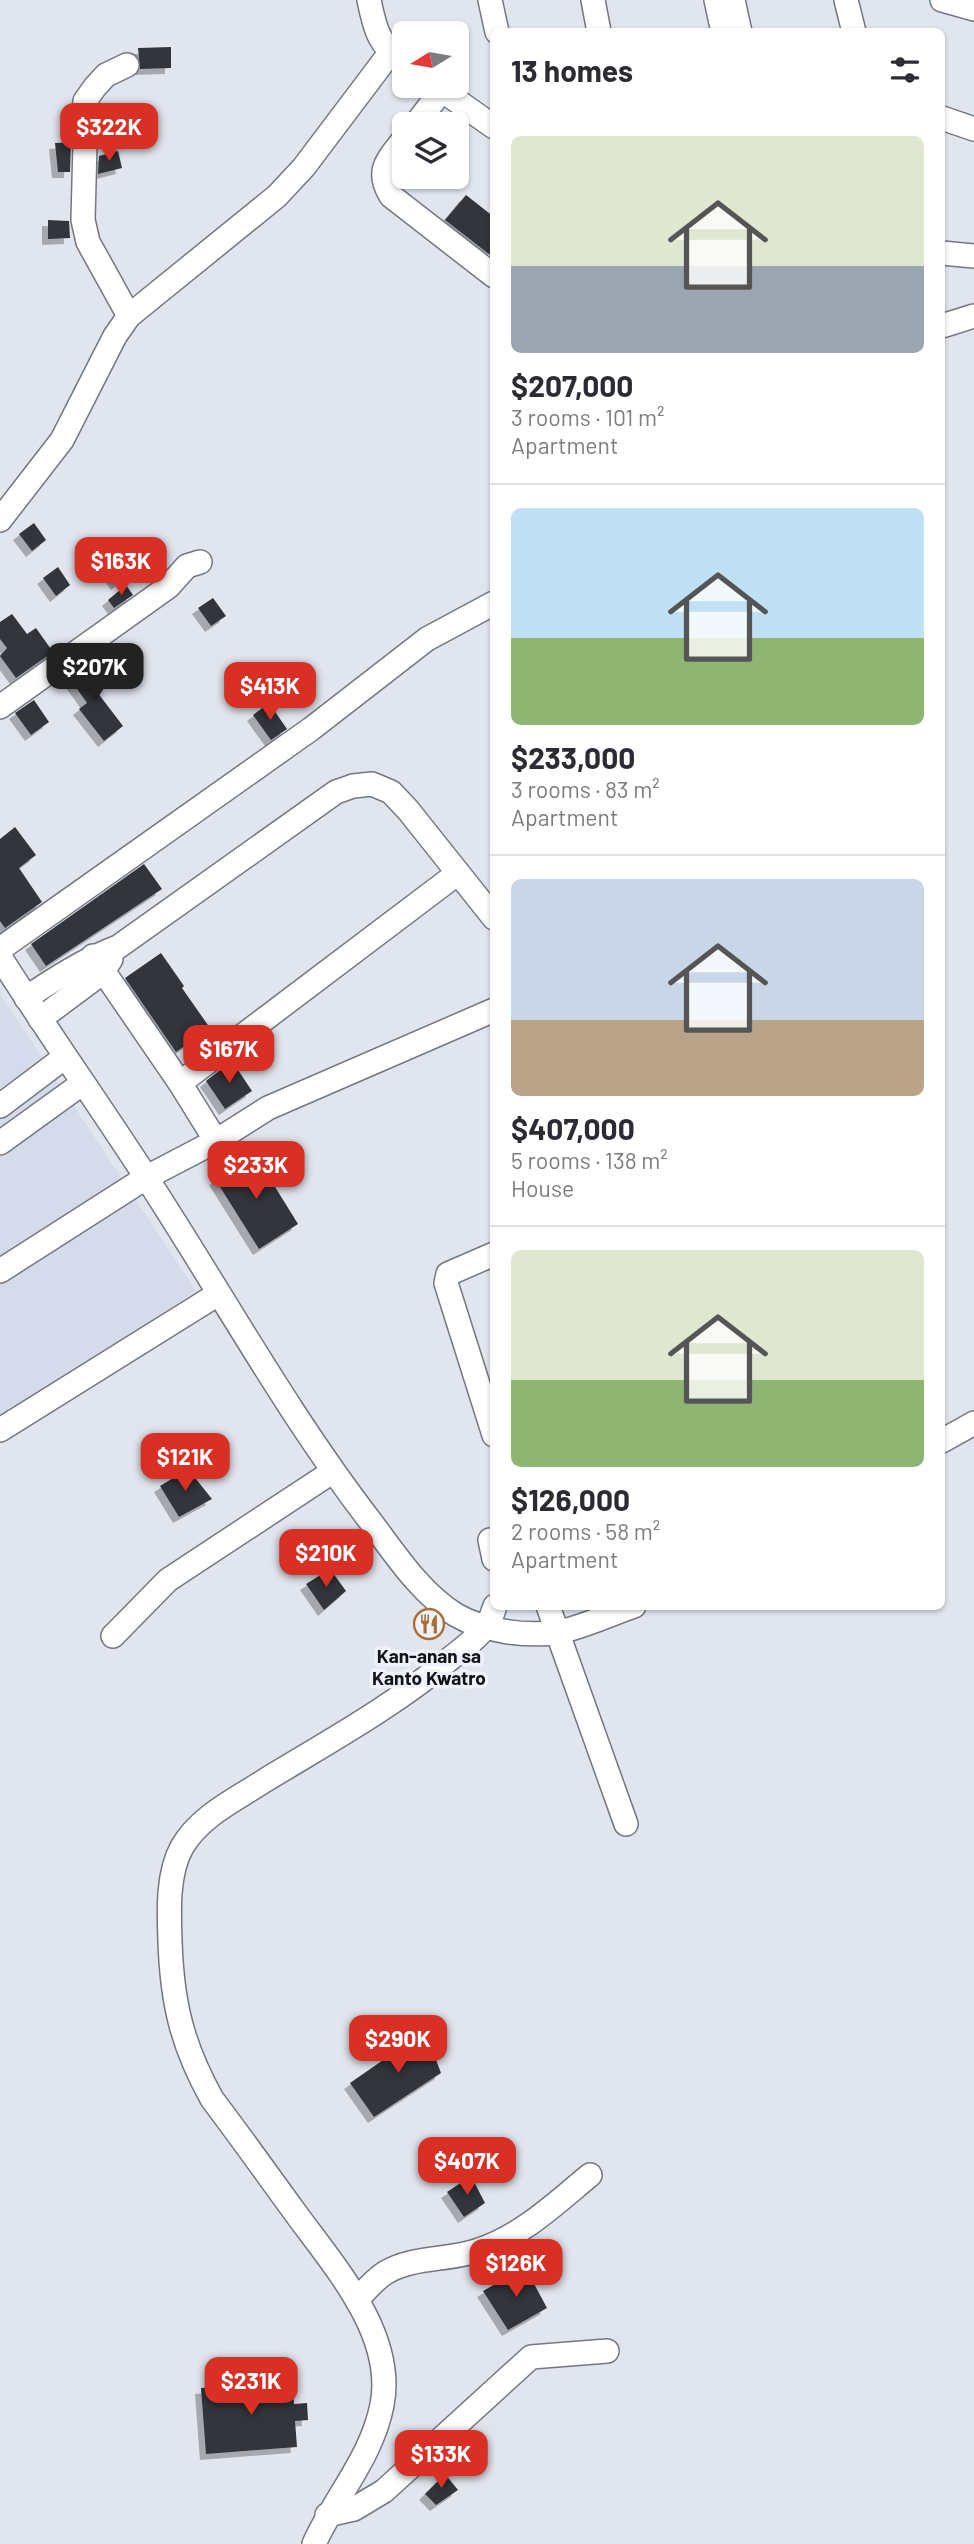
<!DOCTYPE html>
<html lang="en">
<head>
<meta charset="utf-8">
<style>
	body { margin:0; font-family:Barlow,sans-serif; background:#f2f2f3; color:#2b2b33; height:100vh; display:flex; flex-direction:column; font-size:26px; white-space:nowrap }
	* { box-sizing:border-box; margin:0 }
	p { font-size:23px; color:#7c7c81 }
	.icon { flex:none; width:38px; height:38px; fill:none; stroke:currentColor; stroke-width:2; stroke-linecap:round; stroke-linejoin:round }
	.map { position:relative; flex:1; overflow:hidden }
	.details { position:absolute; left:490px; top:28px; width:455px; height:1582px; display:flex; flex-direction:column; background:#fff; border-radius:10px; box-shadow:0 2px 5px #0004 }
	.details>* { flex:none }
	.needle { width:46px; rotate:259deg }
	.tools { position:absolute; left:392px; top:21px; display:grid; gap:14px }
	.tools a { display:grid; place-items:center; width:77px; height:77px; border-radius:10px; background:#fff; box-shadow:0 2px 5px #0004; font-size:35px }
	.price { position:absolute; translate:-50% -60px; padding:0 16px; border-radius:14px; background:#d93025; color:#fff; font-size:23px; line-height:46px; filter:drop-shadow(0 2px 4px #0008) }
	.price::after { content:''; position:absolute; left:50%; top:42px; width:21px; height:16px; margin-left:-10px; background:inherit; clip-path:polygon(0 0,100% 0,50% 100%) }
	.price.active { background:#222; color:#fff }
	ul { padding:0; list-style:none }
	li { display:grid; align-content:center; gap:14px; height:371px; padding:0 21px }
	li+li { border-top:2px solid #e1e1e2 }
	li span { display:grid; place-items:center; height:217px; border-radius:10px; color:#555 }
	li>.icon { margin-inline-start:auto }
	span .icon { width:126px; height:126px; fill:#fffc; stroke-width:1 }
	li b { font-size:30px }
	h2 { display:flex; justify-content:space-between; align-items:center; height:84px; padding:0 21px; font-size:30px }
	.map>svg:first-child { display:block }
	.built { fill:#d6dbec }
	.building { fill:#31343b; filter:url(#shadow) }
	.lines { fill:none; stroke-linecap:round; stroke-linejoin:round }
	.minor-casing { stroke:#747780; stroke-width:26 }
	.minor { stroke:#fff; stroke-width:23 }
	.labels { text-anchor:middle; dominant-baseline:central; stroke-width:7; stroke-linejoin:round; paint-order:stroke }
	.poi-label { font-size:19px; font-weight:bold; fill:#121316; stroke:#eef2fc }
</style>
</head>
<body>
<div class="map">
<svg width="974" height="2544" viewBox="0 0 974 2544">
	<defs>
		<filter id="shadow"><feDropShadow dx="-6" dy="6" stdDeviation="0" flood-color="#0004"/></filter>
	</defs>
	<rect width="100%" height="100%" fill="#e1e5ee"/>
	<!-- built -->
	<path class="built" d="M0,994L196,1291L0,1418Z"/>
	<!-- building -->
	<g class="building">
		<path d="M171,47V68L140,69L138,48Z"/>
		<path d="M71,142L70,172H58L55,143Z"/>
		<path d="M118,151L122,168L98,174L99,156Z"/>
		<path d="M466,195L494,217V258L445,220Z"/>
		<path d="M48,220L69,221L70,238L48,239Z"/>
		<path d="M34,523L46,540L32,551L19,534Z"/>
		<path d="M118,556L131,573L117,584L104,566Z"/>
		<path d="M58,567L70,585L56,596L43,578Z"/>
		<path d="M126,585L133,595L114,608L108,600Z"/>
		<path d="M213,598L226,616L211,626L198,608Z"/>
		<path d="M12,614L27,634L36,628L53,652L16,678L0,656L7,648L0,639V622Z"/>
		<path d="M86,663L100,683L94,688L123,726L104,741L79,709L87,703L68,676Z"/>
		<path d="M34,700L49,722L31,735L15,713Z"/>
		<path d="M269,703L287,729L271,740L253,715Z"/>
		<path d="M15,827L36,855L19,868L42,902L5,928L0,921V839Z"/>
		<path d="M144,864L162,889L46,966L31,944Z"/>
		<path d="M161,953L184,986L182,988L210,1028L176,1052L125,978Z"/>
		<path d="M232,1061L252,1091L225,1109L206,1081Z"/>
		<path d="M254,1153L298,1224L259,1249L215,1179Z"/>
		<path d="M188,1469L212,1499L179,1517L160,1486Z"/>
		<path d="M330,1569L346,1591L324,1610L306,1584Z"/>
		<path d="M425,2031L441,2073L374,2117L350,2083Z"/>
		<path d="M471,2176L485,2203L464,2217L447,2192Z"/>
		<path d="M525,2267L547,2308L508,2330L483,2291Z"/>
		<path d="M292,2381L294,2404L307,2403L308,2420L295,2421L297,2447L206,2454L201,2388Z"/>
		<path d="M445,2474L458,2490L436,2505L425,2494Z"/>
	</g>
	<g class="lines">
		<!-- minor casing -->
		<g class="minor-casing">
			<g id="minor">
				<path d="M369,0C375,30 379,45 404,63"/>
				<path d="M490,0L497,32"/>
				<path d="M593,0L599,32"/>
				<path d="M716,0L723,32"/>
				<path d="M733,0L740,32"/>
				<path d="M846,0L854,32"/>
				<path d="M942,0L974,9"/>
				<path d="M127,65L106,75L95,87L85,101L82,123L85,144L83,220L88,242L129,316"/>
				<path d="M436,86L494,127"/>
				<path d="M942,118L974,129"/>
				<path d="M416,124L442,90"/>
				<path d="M404,139C388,160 375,170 391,196L494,276"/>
				<path d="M942,253L974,256"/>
				<path d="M942,326L974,316"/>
				<path d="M0,520L62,440L115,336L129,316L277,196L304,167L390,53"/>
				<path d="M0,707L168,587L187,566L200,562"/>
				<path d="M0,949L311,729L427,639L494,603"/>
				<path d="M93,956L180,1083L216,1141"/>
				<path d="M0,957C47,1031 98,1103 146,1177C221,1292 287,1413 371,1522C395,1554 421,1594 456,1615C484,1631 522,1636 554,1633C576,1630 611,1614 634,1606"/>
				<path d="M26,998C56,978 84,960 118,947L336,792L353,786L372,784L391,792L408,810L494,918"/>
				<path d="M40,1019L103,972L111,959"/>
				<path d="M180,1083L458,873"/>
				<path d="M0,1106L65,1057"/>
				<path d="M0,1143L83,1083"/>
				<path d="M494,1254L448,1274L446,1283L494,1435"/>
				<path d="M0,1271L147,1177L216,1141L268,1108L494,1010"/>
				<path d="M0,1430L218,1294"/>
				<path d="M942,1441L974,1423"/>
				<path d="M490,1540L494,1559"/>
				<path d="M548,1606L626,1824"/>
				<path d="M113,1636L168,1580L332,1472"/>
				<path d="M357,2300C366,2290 374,2280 385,2273C412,2256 449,2261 479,2250C523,2235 555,2204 590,2175"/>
				<path d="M327,2515L354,2509L384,2491L531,2357L607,2351"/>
				<path d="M314,2544C335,2497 372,2457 382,2405C396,2334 333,2265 294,2211C267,2174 240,2136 212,2099C182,2045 172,2003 170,1941C169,1912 167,1874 182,1847C200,1816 235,1800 264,1781C328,1742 394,1706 451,1658C462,1649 478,1638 486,1626C490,1620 493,1613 495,1606"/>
			</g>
		</g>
		<!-- minor -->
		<use href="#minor" class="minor"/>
	</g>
	<!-- icons -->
	<defs>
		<g id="restaurant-ring" transform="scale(1.575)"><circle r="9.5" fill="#eef2fc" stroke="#aa6d32" stroke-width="1.5"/><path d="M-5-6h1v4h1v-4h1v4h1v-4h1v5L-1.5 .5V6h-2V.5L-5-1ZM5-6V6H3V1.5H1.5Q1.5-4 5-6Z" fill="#aa6d32"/></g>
	</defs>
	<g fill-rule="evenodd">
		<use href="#restaurant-ring" x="429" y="1624"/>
	</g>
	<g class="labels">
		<!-- poi labels -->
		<g class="poi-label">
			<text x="429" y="1655">Kan-anan sa<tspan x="429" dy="22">Kanto Kwatro</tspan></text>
		</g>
	</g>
</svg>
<div class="tools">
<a><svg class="needle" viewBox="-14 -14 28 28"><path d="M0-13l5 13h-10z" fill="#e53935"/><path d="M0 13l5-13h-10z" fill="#7c7c81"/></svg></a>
<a><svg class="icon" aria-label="layers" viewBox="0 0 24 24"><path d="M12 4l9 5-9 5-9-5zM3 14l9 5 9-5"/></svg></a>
</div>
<b class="price" style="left:109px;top:163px">$322K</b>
<b class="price" style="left:121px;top:597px">$163K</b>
<b class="price active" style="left:95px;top:703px">$207K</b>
<b class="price" style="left:270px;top:722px">$413K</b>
<b class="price" style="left:229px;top:1085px">$167K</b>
<b class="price" style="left:256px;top:1201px">$233K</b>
<b class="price" style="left:185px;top:1493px">$121K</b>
<b class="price" style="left:326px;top:1589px">$210K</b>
<b class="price" style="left:398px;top:2075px">$290K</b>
<b class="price" style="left:467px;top:2197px">$407K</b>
<b class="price" style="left:516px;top:2299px">$126K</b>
<b class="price" style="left:251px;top:2417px">$231K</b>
<b class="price" style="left:441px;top:2490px">$133K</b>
<section class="details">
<h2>13 homes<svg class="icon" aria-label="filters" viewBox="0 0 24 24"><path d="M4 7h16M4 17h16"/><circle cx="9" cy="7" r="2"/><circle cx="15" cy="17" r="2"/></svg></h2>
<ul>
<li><span style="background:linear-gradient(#dfe7d0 60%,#9aa5b1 0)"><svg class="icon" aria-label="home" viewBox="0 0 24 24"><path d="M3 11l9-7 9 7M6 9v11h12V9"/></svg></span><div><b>$207,000</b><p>3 rooms · 101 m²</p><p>Apartment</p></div></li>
<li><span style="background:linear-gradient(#bfe0f5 60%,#8fb573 0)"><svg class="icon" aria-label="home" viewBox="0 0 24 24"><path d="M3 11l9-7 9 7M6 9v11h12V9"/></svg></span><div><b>$233,000</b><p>3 rooms · 83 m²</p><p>Apartment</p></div></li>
<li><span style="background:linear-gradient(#c9d6e8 65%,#b9a48a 0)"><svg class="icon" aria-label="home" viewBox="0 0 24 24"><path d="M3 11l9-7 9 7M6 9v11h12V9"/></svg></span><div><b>$407,000</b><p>5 rooms · 138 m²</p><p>House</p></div></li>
<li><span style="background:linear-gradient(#dfe7d0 60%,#8fb573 0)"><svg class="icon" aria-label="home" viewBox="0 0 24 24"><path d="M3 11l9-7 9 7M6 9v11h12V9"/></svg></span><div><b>$126,000</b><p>2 rooms · 58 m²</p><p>Apartment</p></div></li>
</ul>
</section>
</div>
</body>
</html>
